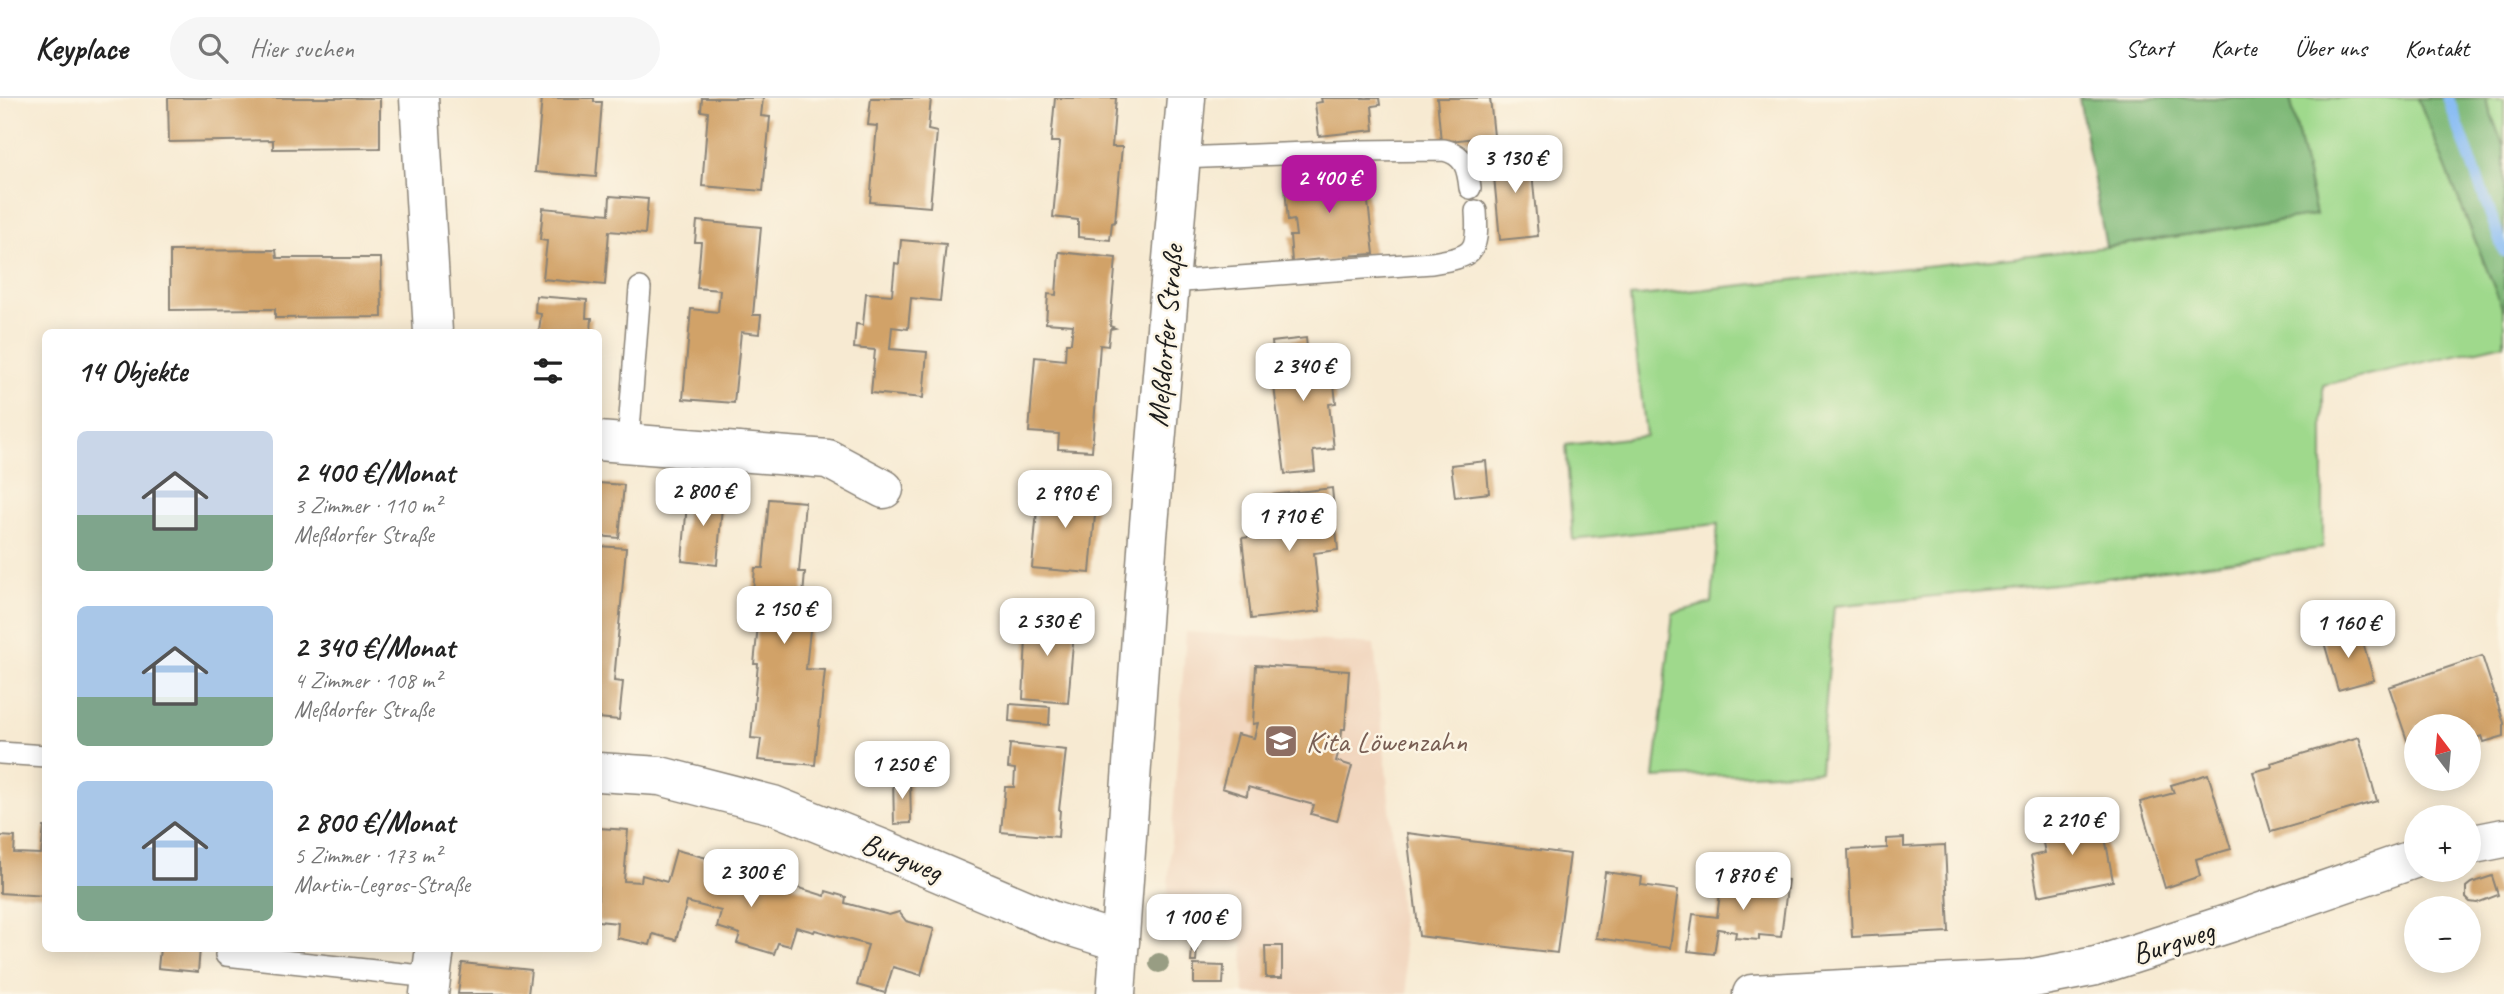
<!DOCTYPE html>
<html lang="de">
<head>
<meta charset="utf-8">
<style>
	body { margin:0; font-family:Caveat,sans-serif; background:#f6f6f6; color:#222; height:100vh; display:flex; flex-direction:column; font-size:26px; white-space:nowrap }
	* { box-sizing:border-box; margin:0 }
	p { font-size:23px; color:#767676 }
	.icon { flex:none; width:38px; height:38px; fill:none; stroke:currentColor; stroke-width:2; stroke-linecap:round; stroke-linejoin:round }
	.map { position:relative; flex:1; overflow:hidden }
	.sheet { position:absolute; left:42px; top:231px; width:560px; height:623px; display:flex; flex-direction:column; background:#fff; border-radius:10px; box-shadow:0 4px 18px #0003 }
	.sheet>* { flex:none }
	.needle { width:46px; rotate:344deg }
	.tools { position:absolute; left:2404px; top:616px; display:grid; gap:14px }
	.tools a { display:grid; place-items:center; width:77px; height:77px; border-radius:50%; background:#fff; box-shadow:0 4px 18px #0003; font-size:35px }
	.price { position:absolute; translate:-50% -60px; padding:0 16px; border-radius:14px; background:#fff; color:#222; font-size:23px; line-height:46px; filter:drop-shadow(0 2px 4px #0008) }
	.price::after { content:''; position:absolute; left:50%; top:42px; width:21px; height:16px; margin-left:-10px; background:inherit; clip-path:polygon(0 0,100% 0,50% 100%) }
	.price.on { background:#b5179e; color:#fff }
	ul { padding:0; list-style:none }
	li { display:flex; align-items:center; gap:21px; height:175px; padding:0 35px }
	li span { display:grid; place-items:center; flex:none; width:196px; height:140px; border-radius:10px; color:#555 }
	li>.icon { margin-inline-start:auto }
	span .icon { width:84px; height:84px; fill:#fffc; stroke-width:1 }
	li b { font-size:30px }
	h2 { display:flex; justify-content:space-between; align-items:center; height:84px; padding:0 35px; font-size:30px }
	header { display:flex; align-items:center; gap:42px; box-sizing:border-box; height:98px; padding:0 35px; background:#fff; border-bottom:2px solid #e0e0e0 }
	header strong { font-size:33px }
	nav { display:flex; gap:38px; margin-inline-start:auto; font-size:24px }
	.search { width:490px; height:63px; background:#f6f6f6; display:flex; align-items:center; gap:18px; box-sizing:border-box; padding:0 24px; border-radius:38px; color:#767676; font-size:26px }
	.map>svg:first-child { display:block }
	.built { fill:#f1d5bd }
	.green { fill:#9fd98c; stroke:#5e7a54; stroke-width:2 }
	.forest { fill:#7fb978; stroke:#4e6a4a; stroke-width:2 }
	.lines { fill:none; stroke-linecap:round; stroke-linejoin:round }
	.stream { stroke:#86bbf4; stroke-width:12 }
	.building { fill:#d1a267 }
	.service-casing { stroke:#8a8377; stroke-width:24 }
	.minor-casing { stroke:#8a8377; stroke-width:41 }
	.tertiary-casing { stroke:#8a8377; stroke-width:41 }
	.service { stroke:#fff; stroke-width:21 }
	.minor { stroke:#fff; stroke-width:38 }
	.tertiary { stroke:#fff; stroke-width:38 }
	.tree { fill:#989d83 }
	.labels { text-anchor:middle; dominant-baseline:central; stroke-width:5; stroke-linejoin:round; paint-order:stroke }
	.street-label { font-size:30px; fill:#1c1c1c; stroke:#fcf5e5 }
	.education-label { font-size:30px; fill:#785e54; stroke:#fcf5e5; text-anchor:start }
</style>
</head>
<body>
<header>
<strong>Keyplace</strong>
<div class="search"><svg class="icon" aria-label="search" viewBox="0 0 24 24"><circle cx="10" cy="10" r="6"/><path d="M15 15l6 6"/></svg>Hier suchen</div>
<nav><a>Start</a><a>Karte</a><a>Über uns</a><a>Kontakt</a></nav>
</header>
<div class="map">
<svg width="2504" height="896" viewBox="0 0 2504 896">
	<rect width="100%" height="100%" fill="#fcf5e5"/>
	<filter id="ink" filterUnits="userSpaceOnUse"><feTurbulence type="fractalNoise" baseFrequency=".0143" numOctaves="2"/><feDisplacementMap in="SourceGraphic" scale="14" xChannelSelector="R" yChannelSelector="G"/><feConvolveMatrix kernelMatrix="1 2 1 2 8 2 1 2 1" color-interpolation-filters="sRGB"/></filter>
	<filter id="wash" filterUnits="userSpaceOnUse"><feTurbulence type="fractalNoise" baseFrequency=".00686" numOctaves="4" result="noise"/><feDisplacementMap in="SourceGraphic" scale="28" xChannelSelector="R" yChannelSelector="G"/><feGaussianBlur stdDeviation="1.57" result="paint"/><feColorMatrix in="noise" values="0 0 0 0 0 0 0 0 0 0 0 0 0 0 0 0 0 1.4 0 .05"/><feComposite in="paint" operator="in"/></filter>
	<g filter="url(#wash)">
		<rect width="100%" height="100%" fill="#f7ead2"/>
		<!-- built -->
		<path class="built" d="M1186,534L1374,546L1408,896H1244L1243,845L1183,844V832L1165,830Z"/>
		<!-- green -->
		<g class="green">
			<path d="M2290,0H2418L2504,214V246L2323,287V450L2085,483L1834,508L1820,673L1654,680L1673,515L1712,505L1718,426L1573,442L1566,347L1646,338L1630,199L2106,149L2316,117Z"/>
			<path d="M2485,0H2504V50Z"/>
		</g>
		<!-- forest -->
		<g class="forest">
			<path d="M2079,0H2290L2316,117L2106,149Z"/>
			<path d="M2418,0H2485L2504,50V214Z"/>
		</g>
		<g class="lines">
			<!-- stream -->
			<path class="stream" d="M2448,0L2504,153"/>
		</g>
		<g id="blocks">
			<!-- building -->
			<g class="building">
				<path d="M168,0H380V50L273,51V42L169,44Z"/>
				<path d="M542,0H594V4H602L596,79L535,74Z"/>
				<path d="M702,0H763L761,18L770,19L763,93L702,88L708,14L701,13Z"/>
				<path d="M871,0H931L928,32L937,34L930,109L870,104L877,28L868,27Z"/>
				<path d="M1055,0H1116L1112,49H1122L1115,124L1112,125L1110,142L1078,139V122L1053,119L1060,44H1051Z"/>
				<path d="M1321,0H1379L1380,7L1372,8L1374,32L1319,38L1315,5L1322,4Z"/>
				<path d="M1437,0H1490L1494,38L1441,44Z"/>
				<path d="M1530,53L1538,138L1500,142L1492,57Z"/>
				<path d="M1364,69L1374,156L1345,158L1343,162L1326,164L1322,161L1292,164L1290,138H1296L1294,122L1288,123L1284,78L1313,75L1316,72L1333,70L1336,72Z"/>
				<path d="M610,98L648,101L645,136L609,133L605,187L543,181L547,143L540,142L543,110L609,116Z"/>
				<path d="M697,123L761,129L753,217H761L759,236L741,234L734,305L683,301L691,211L718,214L720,192L697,190L701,144H695Z"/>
				<path d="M901,142L946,146L940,203L911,200L908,231L892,229L890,251L927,254L923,300L871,295L875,252L854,250L856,226L863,227L866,195L892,197L895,165L899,166Z"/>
				<path d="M276,152L277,160H381L382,219L275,220V211L170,212V153Z"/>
				<path d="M1059,154L1116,160L1110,228L1115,230L1110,231L1108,248L1100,247L1092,353L1058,351L1059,336L1029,334L1035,259L1065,262L1066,245H1071L1073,227L1046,225L1048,196L1056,197Z"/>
				<path d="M536,198L587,202L586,220H592L591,234H539L541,216L535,215Z"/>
				<path d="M1306,240L1308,260L1331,258L1336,305L1329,306L1334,351L1313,353L1315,373L1285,376L1271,264H1274L1272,244Z"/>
				<path d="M1486,363L1489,395L1455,399L1451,367Z"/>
				<path d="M598,385L624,387L619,440L598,438Z"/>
				<path d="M1039,389L1097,393L1090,475L1032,470Z"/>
				<path d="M1332,390L1338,452L1314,455L1320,513L1251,521L1242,440L1266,437L1262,398Z"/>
				<path d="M688,394L723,396L717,467L682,463Z"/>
				<path d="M769,401L805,404L799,474H805L801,522H811L806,571L825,572L815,667L758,662L761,641L751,640L758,566H754L759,518L751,517L755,470H763Z"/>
				<path d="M598,448L626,450L614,583L623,584L619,622L598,620Z"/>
				<path d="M1020,517L1075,522L1068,605L1023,601L1026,541H1018Z"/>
				<path d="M2359,531L2374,582L2338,592L2323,541Z"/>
				<path d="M2482,558L2504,625V638L2484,644L2482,638L2469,642V628H2417V659L2413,660L2389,589Z"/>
				<path d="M1256,567L1349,573L1345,631H1342L1341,645L1336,663L1352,668L1337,723L1311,716L1314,707L1248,689L1247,698L1222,690L1237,636L1254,640L1258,625L1253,626Z"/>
				<path d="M1010,606L1050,609L1049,627L1009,623Z"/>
				<path d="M2359,639L2377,703L2271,734L2253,674L2272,669L2271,665Z"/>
				<path d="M1010,646L1066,652L1059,712H1060L1058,739L1001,734L1005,689H1014L1015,671L1008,670Z"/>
				<path d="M2208,676L2231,751L2196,761L2200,778L2165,790L2140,704L2174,695L2171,687Z"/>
				<path d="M893,679L910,680L911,725L894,726Z"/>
				<path d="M2101,717L2113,783L2038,798L2031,758L2045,755L2040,729Z"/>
				<path d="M44,729H46V798L0,795V738L15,739L14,755L41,756Z"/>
				<path d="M598,730L628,732L624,783L641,784L642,777L667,784L676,752L734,767L736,760L796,777L793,788L825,798L826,793L846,799L845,805L889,817L899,814L906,823L934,831L921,877L893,869L885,895L857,887L868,847L815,832L814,834L796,829L790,848L778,845L774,856L737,845L740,836L717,829L721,813L687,804L676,842L653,836L650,847L617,840L618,825L598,823Z"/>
				<path d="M1407,735L1570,756L1557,855L1419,838Z"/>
				<path d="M1904,740V749L1945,747L1949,834L1852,839L1848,752L1887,750V741Z"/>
				<path d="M1744,773L1767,776L1766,780L1788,782L1781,839L1759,837V842L1735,840L1736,834L1718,831L1714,856L1688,853L1693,816L1717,819L1722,780L1743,783Z"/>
				<path d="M1605,774L1642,779L1641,787L1678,792L1670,850L1596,840Z"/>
				<path d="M2492,778L2498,797L2477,805L2470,804L2466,800V789L2471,785Z"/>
				<path d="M1265,848H1282V880H1266Z"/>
				<path d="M1192,849H1197L1196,864H1191Z"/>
				<path d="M160,850H200L198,874L158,870Z"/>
				<path d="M462,865L531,872L528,896H458Z"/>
				<path d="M1194,867L1224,868L1223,886H1194Z"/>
			</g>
		</g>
	</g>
	<g filter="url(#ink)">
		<use href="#blocks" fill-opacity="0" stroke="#8a8377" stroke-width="2"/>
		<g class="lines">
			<!-- service casing -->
			<g class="service-casing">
				<g id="service">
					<path d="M1181,60L1358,53L1444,52C1465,57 1468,71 1470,90"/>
					<path d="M1170,184L1432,165C1473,158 1479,156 1476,113"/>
					<path d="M628,345L640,190"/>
					<path d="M0,655L46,658"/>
					<path d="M226,857L431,879"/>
				</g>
			</g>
			<!-- minor casing -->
			<g class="minor-casing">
				<g id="minor">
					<path d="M419,0L433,234"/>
					<path d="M598,343L828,361L884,391"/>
					<path d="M598,674L660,678L773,707L883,751L1053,823L1120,844"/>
					<path d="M2469,747L2504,740"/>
					<path d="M429,896L435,850"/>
					<path d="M1752,896L2028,881L2096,868L2230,825L2417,760"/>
				</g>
			</g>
			<!-- tertiary casing -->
			<g class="tertiary-casing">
				<path id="tertiary" d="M1116,896L1148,438L1186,0"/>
			</g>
			<!-- service -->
			<use href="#service" class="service"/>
			<!-- minor -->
			<use href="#minor" class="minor"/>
			<!-- tertiary -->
			<use href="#tertiary" class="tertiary"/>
		</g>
		<!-- trees -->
		<circle class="tree" cx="1159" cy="865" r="10"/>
	</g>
	<!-- icons -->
	<defs>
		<g id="school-square" transform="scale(1.75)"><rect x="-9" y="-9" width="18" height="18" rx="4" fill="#8d6e63" stroke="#fcf5e5"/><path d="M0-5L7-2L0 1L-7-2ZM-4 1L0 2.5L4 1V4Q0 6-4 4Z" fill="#fff"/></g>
	</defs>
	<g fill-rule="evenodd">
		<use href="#school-square" x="1281" y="643"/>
	</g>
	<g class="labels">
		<!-- street labels -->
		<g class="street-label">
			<text transform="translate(1165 238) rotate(-85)">Meßdorfer Straße</text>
			<text transform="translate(902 759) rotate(22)">Burgweg</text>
			<text transform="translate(2173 844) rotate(-18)">Burgweg</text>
		</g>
		<!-- education labels -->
		<g class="education-label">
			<text x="1306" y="643">Kita Löwenzahn</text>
		</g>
	</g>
</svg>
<div class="tools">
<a><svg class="needle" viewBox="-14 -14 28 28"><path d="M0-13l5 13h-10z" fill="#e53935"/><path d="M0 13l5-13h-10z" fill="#767676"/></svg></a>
<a>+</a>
<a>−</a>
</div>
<b class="price" style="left:1515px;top:97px">3 130 €</b>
<b class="price on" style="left:1329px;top:117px">2 400 €</b>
<b class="price" style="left:1303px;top:305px">2 340 €</b>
<b class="price" style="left:703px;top:430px">2 800 €</b>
<b class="price" style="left:1065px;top:432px">2 990 €</b>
<b class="price" style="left:1289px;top:455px">1 710 €</b>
<b class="price" style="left:784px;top:548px">2 150 €</b>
<b class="price" style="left:1047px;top:560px">2 530 €</b>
<b class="price" style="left:2348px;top:562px">1 160 €</b>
<b class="price" style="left:902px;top:703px">1 250 €</b>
<b class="price" style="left:2072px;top:759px">2 210 €</b>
<b class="price" style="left:751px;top:811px">2 300 €</b>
<b class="price" style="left:1743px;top:814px">1 870 €</b>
<b class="price" style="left:1194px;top:856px">1 100 €</b>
<section class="sheet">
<h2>14 Objekte<svg class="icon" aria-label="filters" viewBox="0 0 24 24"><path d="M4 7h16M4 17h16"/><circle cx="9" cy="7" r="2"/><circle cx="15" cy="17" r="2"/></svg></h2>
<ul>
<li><span style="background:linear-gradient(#c9d6e8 60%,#7fa58c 0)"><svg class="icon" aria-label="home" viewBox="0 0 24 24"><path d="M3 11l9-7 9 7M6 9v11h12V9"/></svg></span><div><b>2 400 €/Monat</b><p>3 Zimmer · 110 m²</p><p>Meßdorfer Straße</p></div></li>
<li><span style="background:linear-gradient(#a9c7e8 65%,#7fa58c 0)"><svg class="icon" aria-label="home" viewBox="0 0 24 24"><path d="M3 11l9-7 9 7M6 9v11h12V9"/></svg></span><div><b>2 340 €/Monat</b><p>4 Zimmer · 108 m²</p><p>Meßdorfer Straße</p></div></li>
<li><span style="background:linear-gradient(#a9c7e8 75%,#7fa58c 0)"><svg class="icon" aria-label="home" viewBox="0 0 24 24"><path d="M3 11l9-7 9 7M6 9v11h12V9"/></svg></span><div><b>2 800 €/Monat</b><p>5 Zimmer · 173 m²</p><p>Martin-Legros-Straße</p></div></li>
</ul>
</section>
</div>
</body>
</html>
